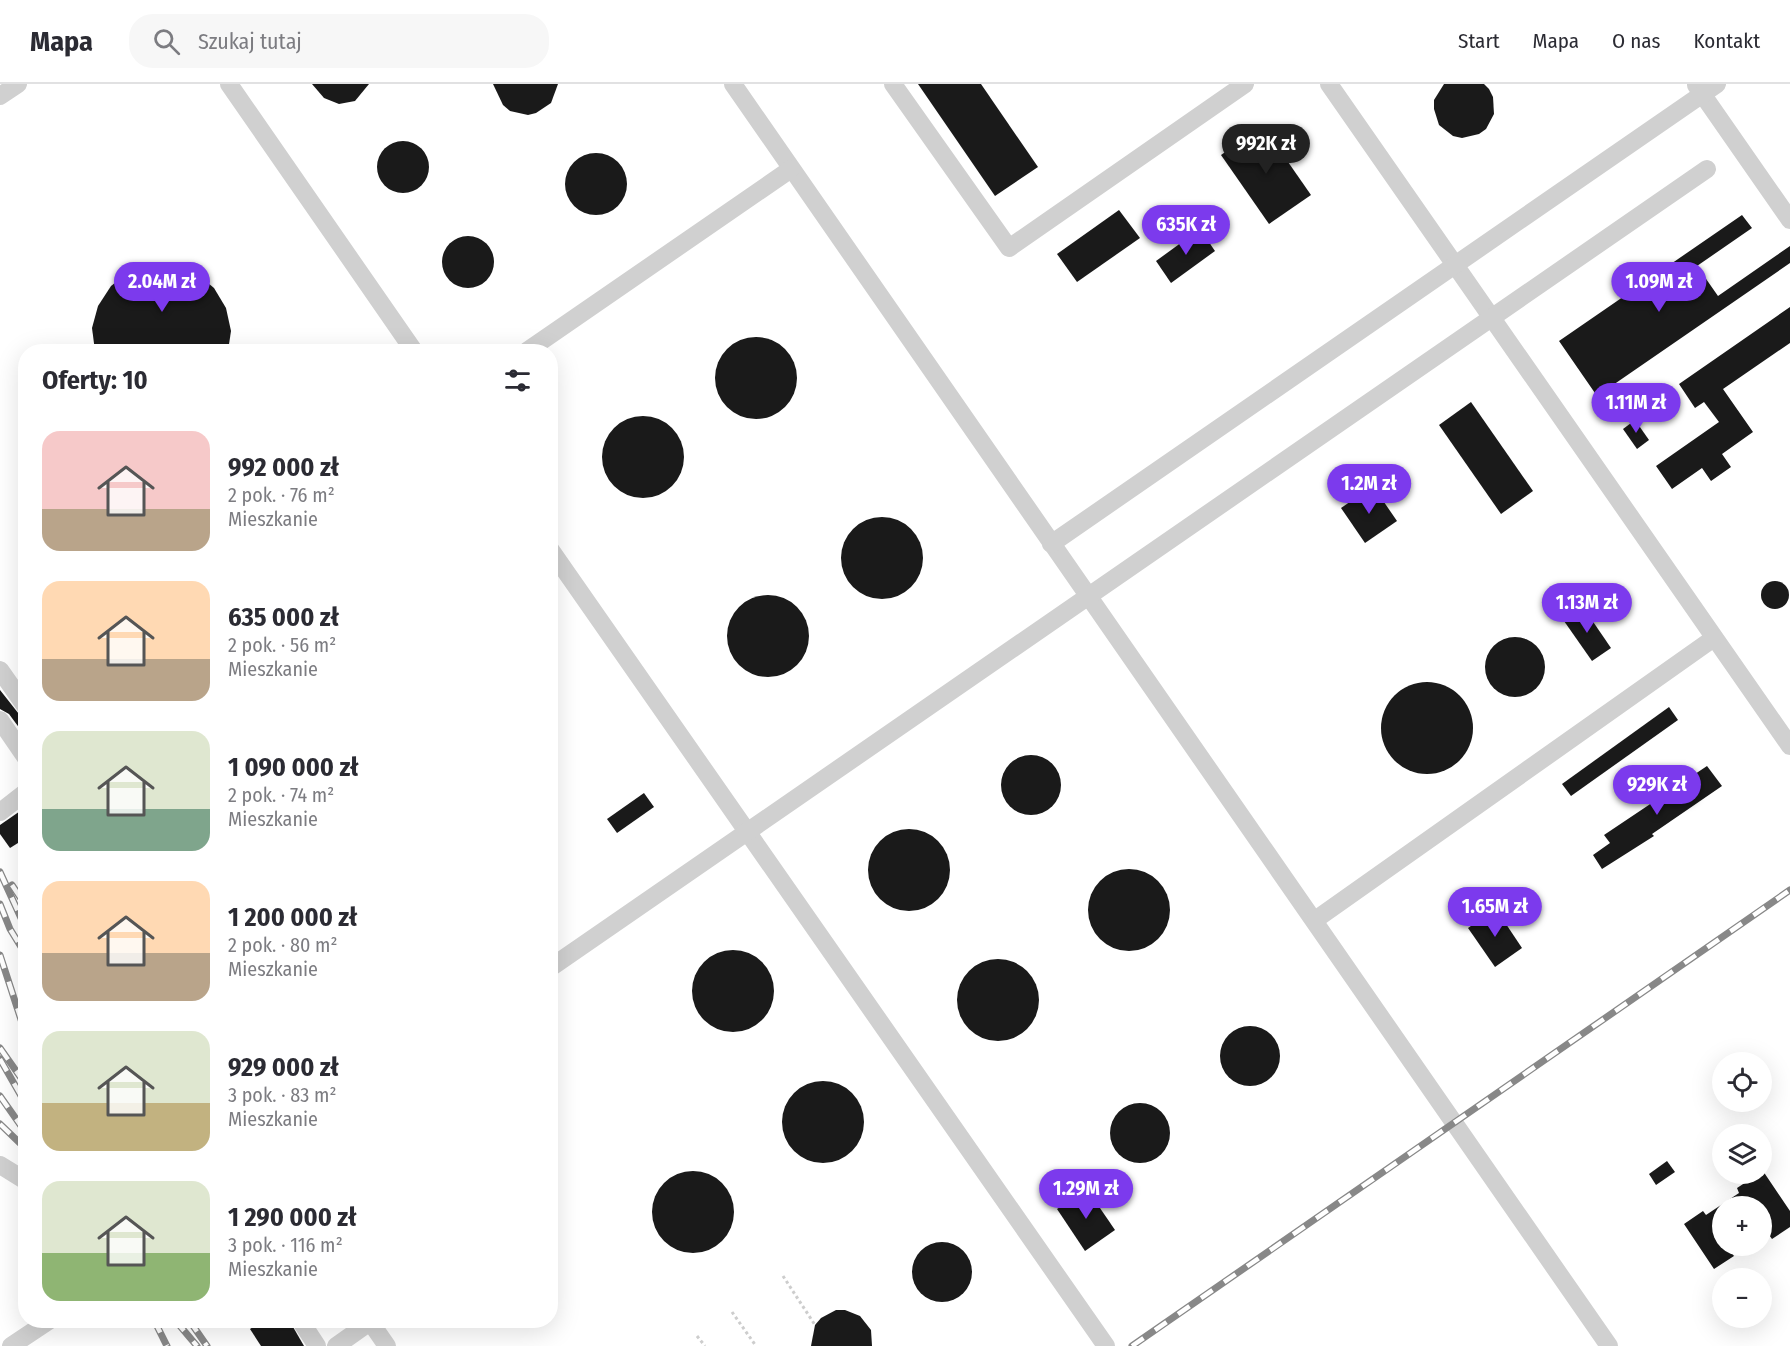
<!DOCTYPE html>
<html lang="pl">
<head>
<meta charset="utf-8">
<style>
	body { margin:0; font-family:"Fira Sans Condensed",sans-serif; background:#f7f7f7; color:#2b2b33; height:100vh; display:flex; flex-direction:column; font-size:22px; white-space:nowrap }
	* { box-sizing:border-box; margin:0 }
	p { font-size:20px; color:#7c7c81 }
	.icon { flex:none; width:33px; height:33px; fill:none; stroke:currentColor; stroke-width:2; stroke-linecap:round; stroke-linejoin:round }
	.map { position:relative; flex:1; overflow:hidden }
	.side { position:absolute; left:18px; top:260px; width:540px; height:984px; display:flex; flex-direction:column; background:#fff; border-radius:24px; box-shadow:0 6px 24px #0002 }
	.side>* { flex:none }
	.fabs { position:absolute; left:1712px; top:968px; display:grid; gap:12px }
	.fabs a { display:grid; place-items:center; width:60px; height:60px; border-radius:50%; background:#fff; box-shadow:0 6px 24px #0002; font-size:30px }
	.price { position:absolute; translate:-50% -51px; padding:0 14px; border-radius:21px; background:#7c3aed; color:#fff; font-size:20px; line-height:39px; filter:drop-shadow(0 2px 3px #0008) }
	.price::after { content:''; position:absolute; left:50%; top:36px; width:18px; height:14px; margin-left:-9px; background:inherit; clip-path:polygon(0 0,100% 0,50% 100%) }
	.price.current { background:#222; color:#fff }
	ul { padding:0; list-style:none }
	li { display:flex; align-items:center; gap:18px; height:150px; padding:0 24px }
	li span { display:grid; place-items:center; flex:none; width:168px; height:120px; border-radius:18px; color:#555 }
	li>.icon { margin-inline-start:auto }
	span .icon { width:72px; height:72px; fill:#fffc; stroke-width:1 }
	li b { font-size:26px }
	h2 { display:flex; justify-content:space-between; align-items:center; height:72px; padding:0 24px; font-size:26px }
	header { display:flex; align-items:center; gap:36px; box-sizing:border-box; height:84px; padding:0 30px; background:#fff; border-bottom:2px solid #e1e1e2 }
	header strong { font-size:28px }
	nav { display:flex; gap:33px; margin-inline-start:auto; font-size:21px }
	.search { width:420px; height:54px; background:#f7f7f7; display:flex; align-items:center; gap:15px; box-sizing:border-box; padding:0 21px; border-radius:24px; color:#7c7c81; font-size:22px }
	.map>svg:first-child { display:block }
	.building { fill:#1a1a1a }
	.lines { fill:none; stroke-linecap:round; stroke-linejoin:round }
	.path { stroke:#cdcdcd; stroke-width:3; stroke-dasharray:3 3; stroke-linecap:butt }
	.minor { stroke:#d0d0d0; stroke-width:18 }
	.rail-casing { stroke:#888; stroke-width:7 }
	.rail { stroke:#fff; stroke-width:4.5; stroke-dasharray:14; stroke-linecap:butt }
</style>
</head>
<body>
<header>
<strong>Mapa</strong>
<div class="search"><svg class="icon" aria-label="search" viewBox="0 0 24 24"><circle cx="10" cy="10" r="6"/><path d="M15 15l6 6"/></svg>Szukaj tutaj</div>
<nav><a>Start</a><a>Mapa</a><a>O nas</a><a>Kontakt</a></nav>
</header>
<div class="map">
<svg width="1790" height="1262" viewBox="0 0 1790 1262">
	<rect width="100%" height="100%" fill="#fff"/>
	<!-- building -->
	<g class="building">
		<path d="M312,0H369L355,17L339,20L324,14Z"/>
		<path d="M493,0H558L551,19L536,29L528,31L510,27L503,21Z"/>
		<path d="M918,0H981L1038,83L995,112Z"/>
		<path d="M1444,0H1484L1489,5L1493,13L1494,30L1486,45L1479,50L1462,54L1453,52L1439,41L1434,25V16Z"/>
		<path d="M1263,42L1311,111L1269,140L1221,71Z"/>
		<circle cx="403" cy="83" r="26"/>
		<circle cx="596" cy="100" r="31"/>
		<path d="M1119,126L1140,154L1077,198L1057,170Z"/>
		<path d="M1742,131L1752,144L1697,182L1718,212L1790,162V179L1597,312L1559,257Z"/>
		<path d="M1200,145L1215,167L1171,199L1156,177Z"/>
		<circle cx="468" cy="178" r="26"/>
		<path d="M151,181H175L196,189L214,204L226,224L231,247L228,267H95L92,244L98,222L111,202L129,188Z"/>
		<path d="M1790,223V259L1723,305L1753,348L1722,370L1731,383L1711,397L1702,384L1672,405L1656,382L1719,338L1704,318L1695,324L1679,300Z"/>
		<circle cx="756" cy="294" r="41"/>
		<path d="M1471,318L1533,407L1501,430L1439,341Z"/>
		<circle cx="643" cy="373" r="41"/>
		<path d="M1635,336L1649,356L1637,365L1623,345Z"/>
		<path d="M1373,402L1397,437L1365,459L1341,424Z"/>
		<circle cx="882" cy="474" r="41"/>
		<circle cx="1775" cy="511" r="14"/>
		<circle cx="768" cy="552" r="41"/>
		<path d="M1583,523L1611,564L1592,577L1564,537Z"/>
		<circle cx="1515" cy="583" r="30"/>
		<circle cx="1427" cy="644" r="46"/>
		<path d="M0,606L26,639V653L9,630L0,625Z"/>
		<path d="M1669,623L1678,636L1571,712L1562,700Z"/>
		<circle cx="1031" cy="701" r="30"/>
		<path d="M1707,682L1722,702L1652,750L1654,752L1602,785L1593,771L1610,759L1604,751Z"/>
		<path d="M644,709L654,723L617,749L607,735Z"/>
		<path d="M26,723V754L10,764L0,750V741Z"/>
		<circle cx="909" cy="786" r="41"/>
		<circle cx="1129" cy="826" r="41"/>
		<path d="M1496,825L1522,864L1495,883L1468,844Z"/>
		<circle cx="733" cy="907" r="41"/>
		<circle cx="998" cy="916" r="41"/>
		<circle cx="1250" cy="972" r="30"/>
		<circle cx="823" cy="1038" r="41"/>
		<circle cx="1140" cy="1049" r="30"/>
		<path d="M1667,1077L1675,1088L1656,1101L1649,1090Z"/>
		<path d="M1763,1087L1790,1127V1143L1772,1155L1761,1140V1122H1722V1161H1726L1734,1172L1714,1185L1684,1140L1703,1127L1706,1131L1739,1109L1737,1104Z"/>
		<circle cx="693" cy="1128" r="41"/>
		<path d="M1087,1105L1115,1146L1085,1167L1057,1125Z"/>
		<circle cx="942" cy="1188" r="30"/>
		<path d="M836,1226H845L860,1232L871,1246L872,1262H811L815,1241L821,1234Z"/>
		<path d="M263,1236H289L304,1262H261L250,1245Z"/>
	</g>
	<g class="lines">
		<!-- path -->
		<g class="path">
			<path d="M783,1192L815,1241"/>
			<path d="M732,1228L756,1262"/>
			<path d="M697,1252L705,1262"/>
		</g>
		<!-- minor -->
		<g class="minor">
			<path d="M229,0L414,267"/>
			<path d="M733,0C1024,421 1320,839 1609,1262"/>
			<path d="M893,0L1009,164L1245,0"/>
			<path d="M1329,0L1790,662"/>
			<path d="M1696,1L1790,136"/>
			<path d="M0,12L18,0"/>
			<path d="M527,267L791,85"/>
			<path d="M1051,460L1717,0"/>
			<path d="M550,465L1106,1262"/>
			<path d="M0,586L26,623"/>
			<path d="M0,636L26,674"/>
			<path d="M0,728L26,708"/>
			<path d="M1315,836L1714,554"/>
			<path d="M550,884L1707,85"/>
			<path d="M0,1081L26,1097"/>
			<path d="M300,1236L317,1262"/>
			<path d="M369,1236L387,1262"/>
			<path d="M11,1262L50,1236"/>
			<path d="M336,1262L370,1238"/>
		</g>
		<!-- rail casing -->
		<g class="rail-casing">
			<g id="rail">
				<path d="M0,788L26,845"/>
				<path d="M12,801L26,822"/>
				<path d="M0,820L10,845L26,871"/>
				<path d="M0,871L26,951"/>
				<path d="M0,964L26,1001"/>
				<path d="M0,975L24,1017"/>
				<path d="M0,1012L26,1049"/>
				<path d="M0,1040L26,1065"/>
				<path d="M154,1236L167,1262"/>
				<path d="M175,1236L197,1262"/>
				<path d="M189,1236L207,1262"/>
				<path d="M1132,1262L1790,806"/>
			</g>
		</g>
		<!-- rail -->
		<use href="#rail" class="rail"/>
	</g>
</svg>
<div class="fabs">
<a><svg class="icon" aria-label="locate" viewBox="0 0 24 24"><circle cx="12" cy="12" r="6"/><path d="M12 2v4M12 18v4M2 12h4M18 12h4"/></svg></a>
<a><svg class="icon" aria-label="layers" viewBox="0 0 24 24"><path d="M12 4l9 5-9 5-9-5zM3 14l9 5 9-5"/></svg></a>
<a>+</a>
<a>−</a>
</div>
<b class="price current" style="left:1266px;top:91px">992K zł</b>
<b class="price" style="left:1186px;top:172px">635K zł</b>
<b class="price" style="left:162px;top:229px">2.04M zł</b>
<b class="price" style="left:1659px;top:229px">1.09M zł</b>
<b class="price" style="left:1636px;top:350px">1.11M zł</b>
<b class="price" style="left:1369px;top:431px">1.2M zł</b>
<b class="price" style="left:1587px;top:550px">1.13M zł</b>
<b class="price" style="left:1657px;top:732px">929K zł</b>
<b class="price" style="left:1495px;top:854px">1.65M zł</b>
<b class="price" style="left:1086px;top:1136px">1.29M zł</b>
<section class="side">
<h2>Oferty: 10<svg class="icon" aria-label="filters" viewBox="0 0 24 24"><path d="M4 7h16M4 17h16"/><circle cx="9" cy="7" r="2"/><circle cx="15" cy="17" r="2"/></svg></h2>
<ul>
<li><span style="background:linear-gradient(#f6c9c9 65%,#b9a48a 0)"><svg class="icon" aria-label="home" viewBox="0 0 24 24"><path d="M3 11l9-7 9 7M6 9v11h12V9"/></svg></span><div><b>992 000 zł</b><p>2 pok. · 76 m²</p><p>Mieszkanie</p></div></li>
<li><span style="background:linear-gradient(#ffd9b3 65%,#b9a48a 0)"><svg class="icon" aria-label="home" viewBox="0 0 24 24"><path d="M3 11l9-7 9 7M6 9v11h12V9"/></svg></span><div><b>635 000 zł</b><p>2 pok. · 56 m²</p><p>Mieszkanie</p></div></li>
<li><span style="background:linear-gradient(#dfe7d0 65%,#7fa58c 0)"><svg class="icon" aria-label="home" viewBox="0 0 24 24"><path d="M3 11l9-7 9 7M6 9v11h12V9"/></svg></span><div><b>1 090 000 zł</b><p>2 pok. · 74 m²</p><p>Mieszkanie</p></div></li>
<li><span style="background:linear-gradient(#ffd9b3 60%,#b9a48a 0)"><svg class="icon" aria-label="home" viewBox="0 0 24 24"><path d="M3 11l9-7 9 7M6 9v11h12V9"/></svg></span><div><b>1 200 000 zł</b><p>2 pok. · 80 m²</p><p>Mieszkanie</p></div></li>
<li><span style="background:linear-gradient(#dfe7d0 60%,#c2b280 0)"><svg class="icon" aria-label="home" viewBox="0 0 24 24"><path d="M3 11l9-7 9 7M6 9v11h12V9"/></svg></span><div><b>929 000 zł</b><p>3 pok. · 83 m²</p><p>Mieszkanie</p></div></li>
<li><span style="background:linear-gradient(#dfe7d0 60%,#8fb573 0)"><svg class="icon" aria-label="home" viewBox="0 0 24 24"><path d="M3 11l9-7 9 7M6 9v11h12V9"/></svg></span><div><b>1 290 000 zł</b><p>3 pok. · 116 m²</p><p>Mieszkanie</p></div></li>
</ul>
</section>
</div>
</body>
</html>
